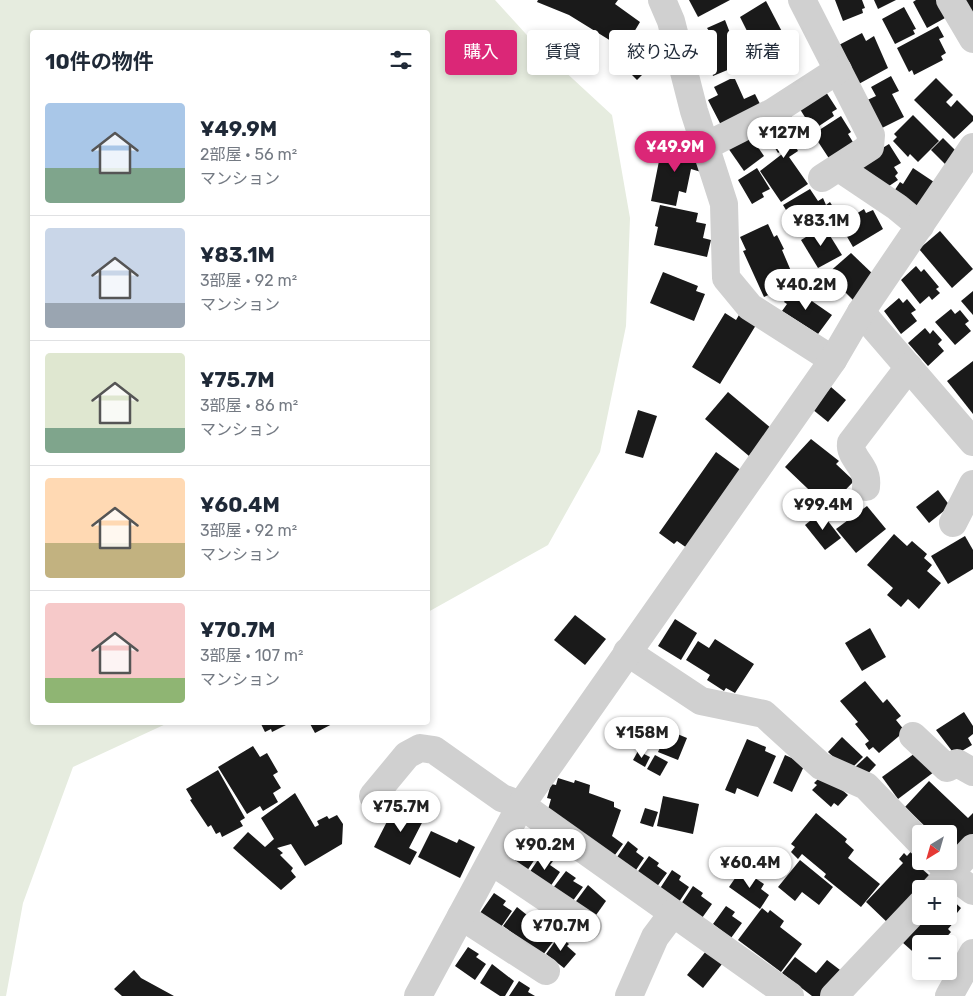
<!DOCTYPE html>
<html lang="ja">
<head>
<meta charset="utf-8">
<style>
	body { margin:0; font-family:Rubik,"Noto Sans JP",sans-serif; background:#f6f6f7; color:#1f2937; height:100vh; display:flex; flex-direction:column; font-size:19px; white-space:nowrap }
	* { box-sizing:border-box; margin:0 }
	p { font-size:16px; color:#747a83 }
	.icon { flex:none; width:28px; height:28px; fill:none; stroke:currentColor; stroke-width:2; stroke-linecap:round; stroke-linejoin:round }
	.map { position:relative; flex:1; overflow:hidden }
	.side { position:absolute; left:30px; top:30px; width:400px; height:695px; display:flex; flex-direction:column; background:#fff; border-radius:5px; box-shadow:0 2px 8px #0003 }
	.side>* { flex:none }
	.hud { position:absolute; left:445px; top:30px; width:452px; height:45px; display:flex; gap:10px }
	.needle { width:32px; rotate:217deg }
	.tools { position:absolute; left:912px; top:825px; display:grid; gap:10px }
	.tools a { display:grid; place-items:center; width:45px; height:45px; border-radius:5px; background:#fff; box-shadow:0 2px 8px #0003; font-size:25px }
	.price { position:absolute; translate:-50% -42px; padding:0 11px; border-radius:18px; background:#fff; color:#222; font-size:16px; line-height:32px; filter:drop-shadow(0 1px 2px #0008) }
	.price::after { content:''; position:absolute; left:50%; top:30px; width:15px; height:11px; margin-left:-8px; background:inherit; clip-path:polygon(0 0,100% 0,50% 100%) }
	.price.on { background:#db2777; color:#fff }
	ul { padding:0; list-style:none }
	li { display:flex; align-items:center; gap:15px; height:125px; padding:0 15px }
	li+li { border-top:1px solid #e0e1e3 }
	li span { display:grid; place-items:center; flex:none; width:140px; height:100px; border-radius:5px; color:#555 }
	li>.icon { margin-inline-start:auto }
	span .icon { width:60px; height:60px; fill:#fffc; stroke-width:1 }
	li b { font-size:21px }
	h2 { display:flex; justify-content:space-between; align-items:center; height:60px; padding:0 15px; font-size:21px }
	.pill { padding:0 18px; border-radius:5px; background:#fff; box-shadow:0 2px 8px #0003; font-size:18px; line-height:45px }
	.pill.on { background:#db2777; color:#fff }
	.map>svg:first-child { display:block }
	.green { fill:#e6ecdf }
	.building { fill:#1a1a1a }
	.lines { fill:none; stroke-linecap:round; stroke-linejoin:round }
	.minor { stroke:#d0d0d0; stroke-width:28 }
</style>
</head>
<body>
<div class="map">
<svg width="973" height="996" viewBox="0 0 973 996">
	<rect width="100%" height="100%" fill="#fff"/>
	<!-- green -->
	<path class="green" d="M0,0H495L535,44L612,115L630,218L626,326L600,452L548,545L428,612V32H32V722L168,723L73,767L23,903L6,996H0Z"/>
	<!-- building -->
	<g class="building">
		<path d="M538,0H618L615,4L640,22L624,49L569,15L537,2Z"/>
		<path d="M689,0H730L698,17Z"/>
		<path d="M835,0H862L865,8L862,9L863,13L843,21Z"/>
		<path d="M874,0H896L878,9Z"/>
		<path d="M916,0H939L945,18L927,28L913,2Z"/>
		<path d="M963,0H973V15Z"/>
		<path d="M766,1L789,45L761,59L740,17Z"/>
		<path d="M904,7L916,29L913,30L915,34L895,44L882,19Z"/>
		<path d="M725,20L742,64L713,76L711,69L704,72L696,52L702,50L696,37L709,31L707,28Z"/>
		<path d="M938,26L944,37L939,39L946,53L941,56L943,60L914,75L912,70L909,72L897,48Z"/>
		<path d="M862,33L866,41L874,36L888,68L855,86L835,47Z"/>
		<path d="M640,36L660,57L637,80L617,60Z"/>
		<path d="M891,76L899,91L892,94L904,117L882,128L863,102L876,96L871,87Z"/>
		<path d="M936,78L953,95L946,102L951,107L957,100L973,116V121L954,139L914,100Z"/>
		<path d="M730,79H735L744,99L755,94L763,110L723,129L708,100L718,95L714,87Z"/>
		<path d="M826,92L837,109L832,112L834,116L813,130L798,106Z"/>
		<path d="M789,113L801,132L799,134L802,139L794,144L798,151L789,157L808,184L781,202L760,171L786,151L784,149L778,153L764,130Z"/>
		<path d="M913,115L939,141L918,162L910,154L908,157L893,141L897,137L894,134Z"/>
		<path d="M841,116L851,132L848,134L856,147L832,163L813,134Z"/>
		<path d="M749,134L764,156L744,171L728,148Z"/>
		<path d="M943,138L958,153L946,165L931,150Z"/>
		<path d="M673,142L699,147L701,172L691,169L686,193L679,191L676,206L651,201L661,151L670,153Z"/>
		<path d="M889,144L901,163L894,167L898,173L895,176L898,180L883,190L857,164Z"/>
		<path d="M757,168L770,189L762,193L764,197L752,204L738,180Z"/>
		<path d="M913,168L940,186L920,215L891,196L900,182L903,184Z"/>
		<path d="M810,189L818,201L823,198L826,205L830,202L838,215L802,237L783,205Z"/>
		<path d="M660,205L698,213L696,222L706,224L703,238L711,240L707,257L654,245L658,227L655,226Z"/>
		<path d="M864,209L866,213L873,210L883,229L853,247L842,228L845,226L843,222Z"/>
		<path d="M768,224L774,237L777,235L784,249L782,250L791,271L787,273L792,284L764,297L743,251L746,250L740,237Z"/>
		<path d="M824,226L842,255L818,268L801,240Z"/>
		<path d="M940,231L973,269L952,288L919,249Z"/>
		<path d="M851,253L876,277L854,301L827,274Z"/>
		<path d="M916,266L921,272L924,269L939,287L936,289L940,293L932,300L929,296L920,304L901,280Z"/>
		<path d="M663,272L698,286L696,291L705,294L694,321L650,303Z"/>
		<path d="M793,288L832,315L818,334L782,311L787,304L784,302Z"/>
		<path d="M973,291V315L961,301Z"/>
		<path d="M899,298L903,303L907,299L916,310L911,313L917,321L901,334L884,311Z"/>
		<path d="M951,309L955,314L960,310L969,321L965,324L971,331L955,345L935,322Z"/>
		<path d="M725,313L736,320L739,315L756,325L720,384L692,367Z"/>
		<path d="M925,328L930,334L933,330L942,340L938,344L944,351L928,366L908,343Z"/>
		<path d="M973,361V414L947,381Z"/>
		<path d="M831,387L846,400L828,422L812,409Z"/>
		<path d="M728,392L772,429L749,456L705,419Z"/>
		<path d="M638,410L657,416L643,458L625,453Z"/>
		<path d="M811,439L839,461L836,464L854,481L828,508L785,467Z"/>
		<path d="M716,452L742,471L687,548L677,541L674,544L659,533Z"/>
		<path d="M938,490L950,506L929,523L916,507Z"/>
		<path d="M867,506L886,529L856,553L836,529Z"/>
		<path d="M821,512L841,538L825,550L805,525Z"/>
		<path d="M894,534L907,546L912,541L927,554L924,558L932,565L927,571L941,583L919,609L908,599L901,607L887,595L893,588L867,565Z"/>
		<path d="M965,536L973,550V569L948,584L931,556Z"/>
		<path d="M575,615L606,639L585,665L554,640Z"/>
		<path d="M675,619L697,633L681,660L658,646Z"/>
		<path d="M870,628L886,657L862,671L845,643Z"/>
		<path d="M715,639L754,664L735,693L726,688L724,691L707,680L710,675L686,660L698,641L709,648Z"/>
		<path d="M865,681L883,703L887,699L901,716L896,720L905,731L879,753L873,747L869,750L865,744L869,741L855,724L858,722L840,701Z"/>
		<path d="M964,712L973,726V734L968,738L972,745L955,755L936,730Z"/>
		<path d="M260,722H285L286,725L272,732L271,729L265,732Z"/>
		<path d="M309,722H336L315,733Z"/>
		<path d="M663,728L687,738L678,760L658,752L662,743L657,742Z"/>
		<path d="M842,737L863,757L849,771L828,752Z"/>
		<path d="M747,739L766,747L765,751L776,756L758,797L737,788L735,794L725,790Z"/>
		<path d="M253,746L260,757L267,753L278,772L273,775L281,788L273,793L278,802L263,811L260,806L247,814L218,767Z"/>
		<path d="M638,751L650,757L645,767L633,760Z"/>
		<path d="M918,751L934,772L898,799L882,777Z"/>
		<path d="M655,755L668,762L660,776L647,769Z"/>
		<path d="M785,755L805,764L792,792L773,783Z"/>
		<path d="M867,756L876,765L864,778L854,768Z"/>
		<path d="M218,770L245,818L240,821L243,826L222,837L220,832L216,834L211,825L208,827L190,800L192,799L186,789Z"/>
		<path d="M823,774L848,795L838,806L834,803L831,807L812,790L817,785L814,783Z"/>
		<path d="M558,778L574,783L575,780L590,785L589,793L614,802V807L621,810L612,836L623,844L612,859L547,813L551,799L547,798L551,784L556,785Z"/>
		<path d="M929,781L968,818L973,813V838L956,858L949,851V834H933L905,807Z"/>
		<path d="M295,793L315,827L319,825L317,821L327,816L329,819L337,815L343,824L342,844L305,866L291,844L277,848L283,853L280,855L293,868L291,871L296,877L281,890L233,848L248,832L265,847L274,839L261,818Z"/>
		<path d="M663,796L699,804L693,834L657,826Z"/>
		<path d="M398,800L426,815L409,848L417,852L410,865L374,847Z"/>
		<path d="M645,808L658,812L653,827L640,823Z"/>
		<path d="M816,813L847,839L845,842L854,850L848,858L880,884L861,907L824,877L826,874L802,854L798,859L791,852L795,847L791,844Z"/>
		<path d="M431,831L457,843L459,839L475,847L460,878L418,857Z"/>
		<path d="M519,839L530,846L528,849L537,856L527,871L507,858Z"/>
		<path d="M628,841L638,849L636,852L644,858L634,873L615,860Z"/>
		<path d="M914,848L921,854V861H927L921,868L930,876L889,924L866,902L903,863L899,859L904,853L907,856Z"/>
		<path d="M542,854L553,861L550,865L560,872L550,887L529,873Z"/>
		<path d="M649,856L659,863L657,866L667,873L656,888L636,874Z"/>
		<path d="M800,860L833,887L819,905L802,892L795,901L778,887Z"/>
		<path d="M672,870L681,876L679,880L689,887L679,902L659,890Z"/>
		<path d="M566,871L576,878L573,881L583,887L572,902L553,888Z"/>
		<path d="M740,871L748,876L749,874L764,884L761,889L769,895L760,909L729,887Z"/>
		<path d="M588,885L606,901L594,918L574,904Z"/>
		<path d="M693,886L703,893L701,896L712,904L702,918L681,904Z"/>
		<path d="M494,893L506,901L503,905L512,911L501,927L480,913Z"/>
		<path d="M949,897L961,908L953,918L956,920L948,929L951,932L942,942L937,938L932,944H921L920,958L902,942L927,916H949Z"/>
		<path d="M726,906L735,912L732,916L742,923L731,938L713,924Z"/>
		<path d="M517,907L527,915L523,919L533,926L537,921L548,929L545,932L555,939L543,955L503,926Z"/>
		<path d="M762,908L768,913L770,910L784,921L780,927L802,944L781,972L738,940Z"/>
		<path d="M559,936L569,944L567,946L576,954L564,968L546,954Z"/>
		<path d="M710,946L726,959L703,988L687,975Z"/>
		<path d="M468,947L479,954L476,957L486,964L475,980L455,966Z"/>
		<path d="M795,957L816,973L827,960L844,973L823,996H812L782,973Z"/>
		<path d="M492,964L514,981L505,996H500L480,983Z"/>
		<path d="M134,970L141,978L174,996H122L114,989Z"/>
		<path d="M519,981L530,988L528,992L535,996H509Z"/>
	</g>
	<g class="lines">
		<!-- minor -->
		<g class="minor">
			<path d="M662,0L671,21L694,111L724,204L726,278L750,307L833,360"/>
			<path d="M802,0L871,135L870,147L822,178"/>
			<path d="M950,0L973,39"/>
			<path d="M706,146L773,112L838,70"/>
			<path d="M839,168L897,207L920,226"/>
			<path d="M861,312L973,442"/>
			<path d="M866,487C869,466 849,459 851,443L909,367"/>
			<path d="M953,523L973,484"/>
			<path d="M627,652L701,701L764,714L821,766L866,786L921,843"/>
			<path d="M913,736L947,768L957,763L973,772"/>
			<path d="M373,796L407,755L420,748L434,750L502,798L521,805L790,996"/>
			<path d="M491,861L588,926"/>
			<path d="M938,861L950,874L973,891"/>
			<path d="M935,889L973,848"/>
			<path d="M461,916L546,971"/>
			<path d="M418,996L521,805L833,360L861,312L973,147"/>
			<path d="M629,996L655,937L673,913"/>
			<path d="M834,996L921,904"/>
			<path d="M949,996L973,953"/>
		</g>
	</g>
</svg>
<div class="tools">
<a><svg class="needle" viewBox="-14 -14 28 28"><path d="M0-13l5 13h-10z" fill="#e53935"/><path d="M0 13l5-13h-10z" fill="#747a83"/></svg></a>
<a>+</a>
<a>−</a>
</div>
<b class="price" style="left:784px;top:159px">¥127M</b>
<b class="price on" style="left:675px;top:173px">¥49.9M</b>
<b class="price" style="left:821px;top:247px">¥83.1M</b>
<b class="price" style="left:806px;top:311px">¥40.2M</b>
<b class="price" style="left:823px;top:531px">¥99.4M</b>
<b class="price" style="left:642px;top:759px">¥158M</b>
<b class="price" style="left:401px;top:833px">¥75.7M</b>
<b class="price" style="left:545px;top:871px">¥90.2M</b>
<b class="price" style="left:750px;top:889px">¥60.4M</b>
<b class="price" style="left:561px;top:952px">¥70.7M</b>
<div class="hud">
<a class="pill on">購入</a>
<a class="pill">賃貸</a>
<a class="pill">絞り込み</a>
<a class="pill">新着</a>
</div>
<section class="side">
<h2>10件の物件<svg class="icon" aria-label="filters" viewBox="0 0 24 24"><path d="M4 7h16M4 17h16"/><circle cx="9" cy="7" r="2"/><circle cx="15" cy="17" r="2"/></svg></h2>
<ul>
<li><span style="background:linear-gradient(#a9c7e8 65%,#7fa58c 0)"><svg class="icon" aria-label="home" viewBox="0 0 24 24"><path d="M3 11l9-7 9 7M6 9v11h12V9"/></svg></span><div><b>¥49.9M</b><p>2部屋 · 56 m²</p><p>マンション</p></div></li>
<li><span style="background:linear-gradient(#c9d6e8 75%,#9aa5b1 0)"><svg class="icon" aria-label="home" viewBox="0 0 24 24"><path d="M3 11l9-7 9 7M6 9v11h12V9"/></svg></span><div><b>¥83.1M</b><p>3部屋 · 92 m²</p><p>マンション</p></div></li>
<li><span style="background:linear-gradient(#dfe7d0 75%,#7fa58c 0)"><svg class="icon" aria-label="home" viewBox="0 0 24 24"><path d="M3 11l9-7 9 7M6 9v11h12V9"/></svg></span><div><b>¥75.7M</b><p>3部屋 · 86 m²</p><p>マンション</p></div></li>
<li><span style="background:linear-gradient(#ffd9b3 65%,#c2b280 0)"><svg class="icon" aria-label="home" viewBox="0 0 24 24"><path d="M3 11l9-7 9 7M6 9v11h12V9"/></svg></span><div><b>¥60.4M</b><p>3部屋 · 92 m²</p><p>マンション</p></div></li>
<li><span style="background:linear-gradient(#f6c9c9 75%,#8fb573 0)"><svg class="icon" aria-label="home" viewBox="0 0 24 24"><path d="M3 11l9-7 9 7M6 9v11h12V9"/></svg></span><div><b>¥70.7M</b><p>3部屋 · 107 m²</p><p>マンション</p></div></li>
</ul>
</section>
</div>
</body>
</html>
